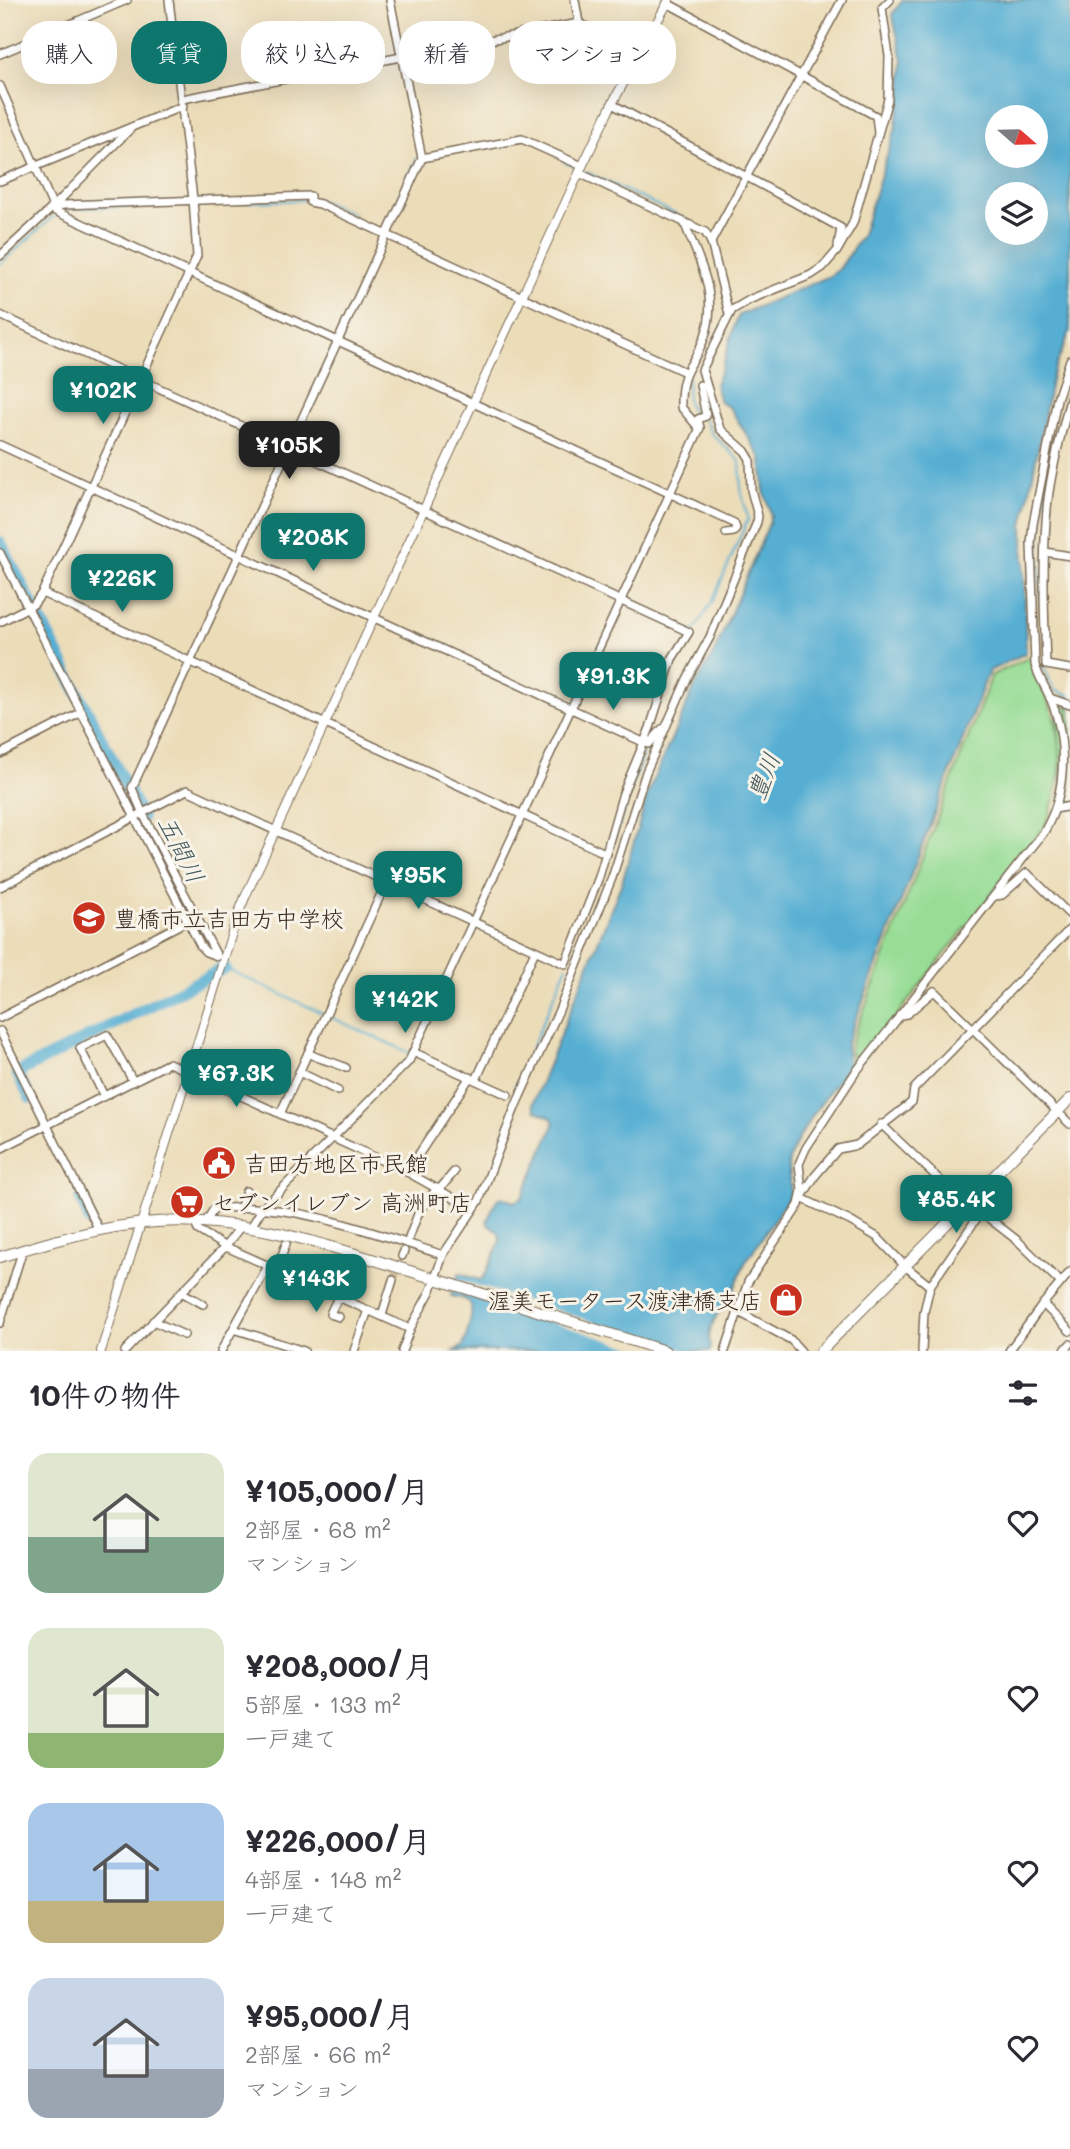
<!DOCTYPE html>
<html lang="ja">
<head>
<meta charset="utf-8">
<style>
	body { margin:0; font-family:Mali,"Klee One",sans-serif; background:#f2f2f3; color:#2b2b33; height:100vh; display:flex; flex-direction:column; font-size:26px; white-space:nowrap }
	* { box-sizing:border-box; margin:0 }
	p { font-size:23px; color:#7c7c81 }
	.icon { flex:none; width:38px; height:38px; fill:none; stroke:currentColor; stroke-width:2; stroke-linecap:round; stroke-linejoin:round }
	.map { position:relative; height:1351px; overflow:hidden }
	.sheet { display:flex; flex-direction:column; background:#fff; flex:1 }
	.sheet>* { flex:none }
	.banner { position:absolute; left:21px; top:21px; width:700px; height:63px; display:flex; gap:14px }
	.needle { width:46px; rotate:110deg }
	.fabs { position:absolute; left:985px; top:105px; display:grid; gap:14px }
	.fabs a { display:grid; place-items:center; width:63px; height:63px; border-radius:50%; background:#fff; box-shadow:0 7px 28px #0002; font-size:35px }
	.price { position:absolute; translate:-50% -60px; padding:0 16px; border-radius:14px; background:#0f766e; color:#fff; font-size:23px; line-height:46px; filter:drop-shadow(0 2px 4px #0008) }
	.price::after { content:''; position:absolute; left:50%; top:42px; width:21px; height:16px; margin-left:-10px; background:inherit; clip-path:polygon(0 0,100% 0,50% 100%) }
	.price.on { background:#222; color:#fff }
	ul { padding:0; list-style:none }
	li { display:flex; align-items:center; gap:21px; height:175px; padding:0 28px }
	li span { display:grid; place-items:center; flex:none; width:196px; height:140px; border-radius:21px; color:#555 }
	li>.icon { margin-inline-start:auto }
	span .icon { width:84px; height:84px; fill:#fffc; stroke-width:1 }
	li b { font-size:30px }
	h2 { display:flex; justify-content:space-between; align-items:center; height:84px; padding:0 28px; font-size:30px }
	.tag { padding:0 24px; border-radius:28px; background:#fff; box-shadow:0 7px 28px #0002; font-size:24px; line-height:63px }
	.tag.on { background:#0f766e; color:#fff }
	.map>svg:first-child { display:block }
	.green { fill:#98dd96; stroke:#6a845a; stroke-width:2 }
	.water { fill:#56afd3; stroke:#486c78; stroke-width:2; fill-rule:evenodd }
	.pier { fill:#ecddb9 }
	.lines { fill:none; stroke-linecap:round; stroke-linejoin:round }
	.stream { stroke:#56afd3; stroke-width:2 }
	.river { stroke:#56afd3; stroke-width:12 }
	.minor-tunnel { stroke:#c9b99a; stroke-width:7; stroke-dasharray:7 3.5; stroke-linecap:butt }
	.minor-casing { stroke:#796954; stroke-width:10 }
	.tertiary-casing { stroke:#796954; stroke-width:10 }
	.secondary-casing { stroke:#796954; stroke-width:12 }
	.minor { stroke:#fff; stroke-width:7 }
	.tertiary { stroke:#fff; stroke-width:8 }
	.secondary { stroke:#fff; stroke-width:10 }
	.labels { text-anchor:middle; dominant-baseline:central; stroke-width:6; stroke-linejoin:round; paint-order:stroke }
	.poi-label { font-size:23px; fill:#3b2a1e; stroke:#f7f3e8; text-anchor:start }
	.water-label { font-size:24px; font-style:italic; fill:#44595d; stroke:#f7f3e8 }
</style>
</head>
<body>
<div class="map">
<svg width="1070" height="1351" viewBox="0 0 1070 1351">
	<rect width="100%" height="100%" fill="#f7f3e8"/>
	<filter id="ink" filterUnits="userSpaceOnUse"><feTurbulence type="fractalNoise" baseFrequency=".0143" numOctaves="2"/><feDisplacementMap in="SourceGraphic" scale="14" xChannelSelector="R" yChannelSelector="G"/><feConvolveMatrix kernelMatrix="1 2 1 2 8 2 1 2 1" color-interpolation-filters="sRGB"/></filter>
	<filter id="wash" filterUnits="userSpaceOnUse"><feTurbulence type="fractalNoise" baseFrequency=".00686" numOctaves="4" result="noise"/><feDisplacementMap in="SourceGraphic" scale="28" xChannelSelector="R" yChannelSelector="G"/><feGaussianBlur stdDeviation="1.57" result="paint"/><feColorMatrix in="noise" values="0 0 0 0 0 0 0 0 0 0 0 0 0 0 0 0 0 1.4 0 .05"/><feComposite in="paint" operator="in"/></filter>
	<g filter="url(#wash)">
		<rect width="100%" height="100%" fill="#ecddb9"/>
		<!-- green -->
		<g class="green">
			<path d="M1032,656C1033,682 1045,689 1052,711C1067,751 1060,788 1045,826L862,1060L856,1055L852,1061L850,1046L992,675Z"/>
			<path d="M1060,706L1070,708V802L1063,804L1059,800L1062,784L1057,710Z"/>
		</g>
		<!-- water -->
		<path class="water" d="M903,0H1070V331L1052,376L1023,526L1026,653L989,671L846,1045L849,1066C833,1085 795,1137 789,1161C786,1173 793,1186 790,1199H788L745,1263L727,1306L724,1304L721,1307C715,1320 705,1333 711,1346L710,1351H454L463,1346C466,1337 477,1306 468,1301C464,1298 456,1297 451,1296L459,1273L480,1280L484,1277L500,1242L499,1233L488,1224L487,1221L496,1201L500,1197L514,1202L522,1198L554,1125L552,1118L535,1110L533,1103L622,882L648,793L659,767L696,684L714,653L769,524L771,514L764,491L761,458L730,408L720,402L715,384C727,362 728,338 739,315L830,276L840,268L862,235L895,130L902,87L903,60L892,14ZM998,117H1036V156H998ZM998,194H1036V233H998Z"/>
		<!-- pier -->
		<path class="pier" d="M453,1278L686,1351H644L449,1290Z"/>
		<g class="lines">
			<!-- stream -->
			<g class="stream">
				<path d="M564,162L576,167"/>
				<path d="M586,172L686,219"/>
				<path d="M316,199L354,214"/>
				<path d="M196,204L304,200"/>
				<path d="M64,209L189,204"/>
				<path d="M385,228L417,158"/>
				<path d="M0,264L55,215"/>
				<path d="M705,265L715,290L712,317"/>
				<path d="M709,335L712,322"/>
				<path d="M688,376L687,401L691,410L702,416"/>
				<path d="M1059,427L1070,383"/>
				<path d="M1041,607L1039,551L1046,487"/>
				<path d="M692,634L712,602L748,519L741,490L740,461L711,433L705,420"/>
				<path d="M1043,665L1054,690L1070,696"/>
				<path d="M610,853L644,752"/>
				<path d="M229,970L322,1013"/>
				<path d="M328,1016L408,1052"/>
				<path d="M515,1087L567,966"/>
			</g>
			<!-- river -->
			<g class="river">
				<path d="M0,542L142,817"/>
				<path d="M30,1098L17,1073L225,968L223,965"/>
				<path d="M81,1199L90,1221"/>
			</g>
		</g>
	</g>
	<g filter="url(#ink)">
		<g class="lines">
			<!-- minor-tunnel -->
			<path class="minor-tunnel" d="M393,1280L402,1256"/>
			<!-- minor casing -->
			<g class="minor-casing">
				<g id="minor">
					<path d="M575,0L579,23"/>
					<path d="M667,3L876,116L878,133"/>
					<path d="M0,54L127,0"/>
					<path d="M0,86L55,211L734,523L736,528L734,532L726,533"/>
					<path d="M182,99L579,23L639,55"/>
					<path d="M612,104L841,228L838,246"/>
					<path d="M422,158L522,139L582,166"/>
					<path d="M579,173L705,232L711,242L729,314"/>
					<path d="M0,181L183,106"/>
					<path d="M53,207L64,205L310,196V202L320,204L685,372"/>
					<path d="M684,222C699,261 719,293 705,336C694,367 680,367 681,407L698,427"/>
					<path d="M711,242L842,0"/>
					<path d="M0,256L53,207L132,127"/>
					<path d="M0,315L689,632L672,659L650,728L623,793L599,877L565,964L187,790L0,887"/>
					<path d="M1070,399C1062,431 1052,466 1048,499C1042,554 1044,610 1046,665L1070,669"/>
					<path d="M0,445L643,742L649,744L662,729"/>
					<path d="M1045,552L1070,556"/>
					<path d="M0,553L201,947L206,952L217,956"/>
					<path d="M42,593L607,854"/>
					<path d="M0,622L34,604L42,593L197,256L193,199L169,0"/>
					<path d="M1050,698L1070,705"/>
					<path d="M0,754L82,712"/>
					<path d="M1055,809L1070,806"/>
					<path d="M995,896L1002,895L1027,873L1070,915"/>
					<path d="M217,956L143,814L132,788L422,158L390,0"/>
					<path d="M900,1015L907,1014L934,991L1070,1124"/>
					<path d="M0,1018L187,921"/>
					<path d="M0,1031L99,1230"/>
					<path d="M413,1052L508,1095"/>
					<path d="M308,1053C320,1060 333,1061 346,1068"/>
					<path d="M299,1072L338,1091"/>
					<path d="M476,1080L535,951"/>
					<path d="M104,1096L80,1048L107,1035L133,1081"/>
					<path d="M280,1114L387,881"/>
					<path d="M881,1124L965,1204"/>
					<path d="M0,1149L169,1063L407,1172L473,1209"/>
					<path d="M407,1172L470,1077"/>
					<path d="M439,1190L454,1172"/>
					<path d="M968,1202L1018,1241L1060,1282"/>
					<path d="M240,1209L246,1191"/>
					<path d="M194,1222L198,1230L224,1246L410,1329"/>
					<path d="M205,1223L214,1209C287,1200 374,1233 443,1255"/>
					<path d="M251,1227L262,1209L409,1061L700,428L698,419L706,416L700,385"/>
					<path d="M409,1238L418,1214L437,1188"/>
					<path d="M402,1256L404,1251"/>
					<path d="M277,1269L286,1244"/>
					<path d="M930,1286L905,1266L877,1237L850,1221L801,1198L815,1176L838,1149L857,1145L912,1102L914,1089L1070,929"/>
					<path d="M181,1292L203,1304"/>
					<path d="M286,1298L294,1277"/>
					<path d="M1043,1304L1070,1331"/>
					<path d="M737,1311L791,1340L801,1351"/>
					<path d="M382,1315L393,1280"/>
					<path d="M339,1317L330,1314C336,1300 339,1292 356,1292"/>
					<path d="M153,1321L184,1335"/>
					<path d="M0,1323L23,1249"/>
					<path d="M234,1329L304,1351"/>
					<path d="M125,1351L224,1248L241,1226"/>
					<path d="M221,1351L268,1266"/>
					<path d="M354,1351L368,1310"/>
					<path d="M402,1351L410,1329L431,1290L443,1255L479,1201L516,1105L559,1010L612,878L646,772L687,679L710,637L757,522L758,516L751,490L750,459L745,451L720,429L702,370L732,310L751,299L811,275L823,267L837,251L853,223L888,99L889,56L882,8L890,0"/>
					<path d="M725,1351L748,1282L799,1205L802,1190L799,1164L806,1148L855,1073L1044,832C1049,823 1054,813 1057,802C1066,770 1064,731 1051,700C1046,688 1039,678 1035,665L1031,543L1033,524L1057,399L1070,360"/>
					<path d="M922,1351L924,1312L930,1286L981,1212"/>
					<path d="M1009,1351L1043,1304L1070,1272"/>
					<path d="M1064,1351L1070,1344"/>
				</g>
			</g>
			<!-- tertiary casing -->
			<g class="tertiary-casing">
				<path id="tertiary" d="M101,1351L237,917L246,895L579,173L612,104L669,0"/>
			</g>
			<!-- secondary casing -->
			<g class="secondary-casing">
				<g id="secondary">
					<path d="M0,1257C51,1241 103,1226 156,1222C250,1216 338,1249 426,1276C505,1301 585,1326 665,1351"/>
					<path d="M821,1351L1070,1099"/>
				</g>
			</g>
			<!-- minor -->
			<use href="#minor" class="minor"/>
			<!-- tertiary -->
			<use href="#tertiary" class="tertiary"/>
			<!-- secondary -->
			<use href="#secondary" class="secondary"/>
		</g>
	</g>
	<!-- icons -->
	<defs>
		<g id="school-disc" transform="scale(1.75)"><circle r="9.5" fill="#c8321e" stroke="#f7f3e8"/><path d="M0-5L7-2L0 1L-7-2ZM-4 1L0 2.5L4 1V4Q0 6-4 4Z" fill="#fff"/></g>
		<g id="civic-disc" transform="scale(1.75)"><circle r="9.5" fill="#c8321e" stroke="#f7f3e8"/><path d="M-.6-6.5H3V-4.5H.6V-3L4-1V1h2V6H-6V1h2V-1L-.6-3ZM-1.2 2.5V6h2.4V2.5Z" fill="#fff"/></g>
		<g id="supermarket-disc" transform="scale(1.75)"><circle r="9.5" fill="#c8321e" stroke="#f7f3e8"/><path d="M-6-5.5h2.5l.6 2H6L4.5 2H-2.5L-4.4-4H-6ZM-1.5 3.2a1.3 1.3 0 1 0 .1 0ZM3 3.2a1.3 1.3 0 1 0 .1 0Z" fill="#fff"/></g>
		<g id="shop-disc" transform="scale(1.75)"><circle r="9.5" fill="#c8321e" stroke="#f7f3e8"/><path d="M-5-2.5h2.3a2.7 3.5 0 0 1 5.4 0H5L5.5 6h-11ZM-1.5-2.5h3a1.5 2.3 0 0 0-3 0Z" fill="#fff"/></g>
	</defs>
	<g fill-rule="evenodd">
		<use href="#school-disc" x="89" y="918"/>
		<use href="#civic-disc" x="219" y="1163"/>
		<use href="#supermarket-disc" x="187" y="1202"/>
		<use href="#shop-disc" x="786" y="1300"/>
	</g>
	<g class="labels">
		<!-- poi labels -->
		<g class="poi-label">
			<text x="114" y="918">豊橋市立吉田方中学校</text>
			<text x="244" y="1163">吉田方地区市民館</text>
			<text x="212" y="1202">セブンイレブン 高洲町店</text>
			<text x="762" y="1300" text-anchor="end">渥美モータース渡津橋支店</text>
		</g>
		<!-- water labels -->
		<g class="water-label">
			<text transform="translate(763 776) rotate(-68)">豊川</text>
			<text transform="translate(182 849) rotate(63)">五間川</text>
		</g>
	</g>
</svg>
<div class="fabs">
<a><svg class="needle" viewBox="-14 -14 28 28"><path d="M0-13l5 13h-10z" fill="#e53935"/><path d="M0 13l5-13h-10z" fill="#7c7c81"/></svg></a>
<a><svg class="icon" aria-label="layers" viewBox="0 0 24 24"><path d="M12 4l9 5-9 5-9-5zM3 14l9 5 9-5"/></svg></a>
</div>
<b class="price" style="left:103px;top:426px">¥102K</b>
<b class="price on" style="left:289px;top:481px">¥105K</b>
<b class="price" style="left:313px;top:573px">¥208K</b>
<b class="price" style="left:122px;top:614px">¥226K</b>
<b class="price" style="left:613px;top:712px">¥91.3K</b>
<b class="price" style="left:418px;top:911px">¥95K</b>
<b class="price" style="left:405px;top:1035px">¥142K</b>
<b class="price" style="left:236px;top:1109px">¥67.3K</b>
<b class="price" style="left:956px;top:1235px">¥85.4K</b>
<b class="price" style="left:316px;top:1314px">¥143K</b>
<div class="banner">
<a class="tag">購入</a>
<a class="tag on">賃貸</a>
<a class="tag">絞り込み</a>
<a class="tag">新着</a>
<a class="tag">マンション</a>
</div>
</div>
<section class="sheet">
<h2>10件の物件<svg class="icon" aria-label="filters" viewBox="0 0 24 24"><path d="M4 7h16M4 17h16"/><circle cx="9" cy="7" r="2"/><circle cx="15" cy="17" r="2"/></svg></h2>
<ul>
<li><span style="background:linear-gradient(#dfe7d0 60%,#7fa58c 0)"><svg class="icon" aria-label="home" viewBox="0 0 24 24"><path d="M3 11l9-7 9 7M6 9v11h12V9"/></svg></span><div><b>¥105,000/月</b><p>2部屋 · 68 m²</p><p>マンション</p></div><svg class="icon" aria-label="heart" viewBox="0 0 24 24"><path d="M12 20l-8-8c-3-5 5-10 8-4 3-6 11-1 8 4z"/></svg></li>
<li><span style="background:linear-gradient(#dfe7d0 75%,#8fb573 0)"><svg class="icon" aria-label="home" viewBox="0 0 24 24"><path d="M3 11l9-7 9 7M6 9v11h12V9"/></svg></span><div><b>¥208,000/月</b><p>5部屋 · 133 m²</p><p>一戸建て</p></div><svg class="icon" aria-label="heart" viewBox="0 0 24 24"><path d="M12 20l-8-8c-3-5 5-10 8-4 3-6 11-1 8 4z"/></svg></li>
<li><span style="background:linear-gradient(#a9c7e8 70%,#c2b280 0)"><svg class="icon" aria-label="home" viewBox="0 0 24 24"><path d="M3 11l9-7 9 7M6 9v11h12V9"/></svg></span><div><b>¥226,000/月</b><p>4部屋 · 148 m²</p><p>一戸建て</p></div><svg class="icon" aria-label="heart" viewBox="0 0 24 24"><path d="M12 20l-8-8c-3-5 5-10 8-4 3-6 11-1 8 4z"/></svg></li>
<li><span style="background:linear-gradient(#c9d6e8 65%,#9aa5b1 0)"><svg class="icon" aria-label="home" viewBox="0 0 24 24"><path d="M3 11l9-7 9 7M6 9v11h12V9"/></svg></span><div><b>¥95,000/月</b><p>2部屋 · 66 m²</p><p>マンション</p></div><svg class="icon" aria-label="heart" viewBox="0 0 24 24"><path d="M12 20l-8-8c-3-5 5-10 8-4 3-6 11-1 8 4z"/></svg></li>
</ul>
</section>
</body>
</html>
